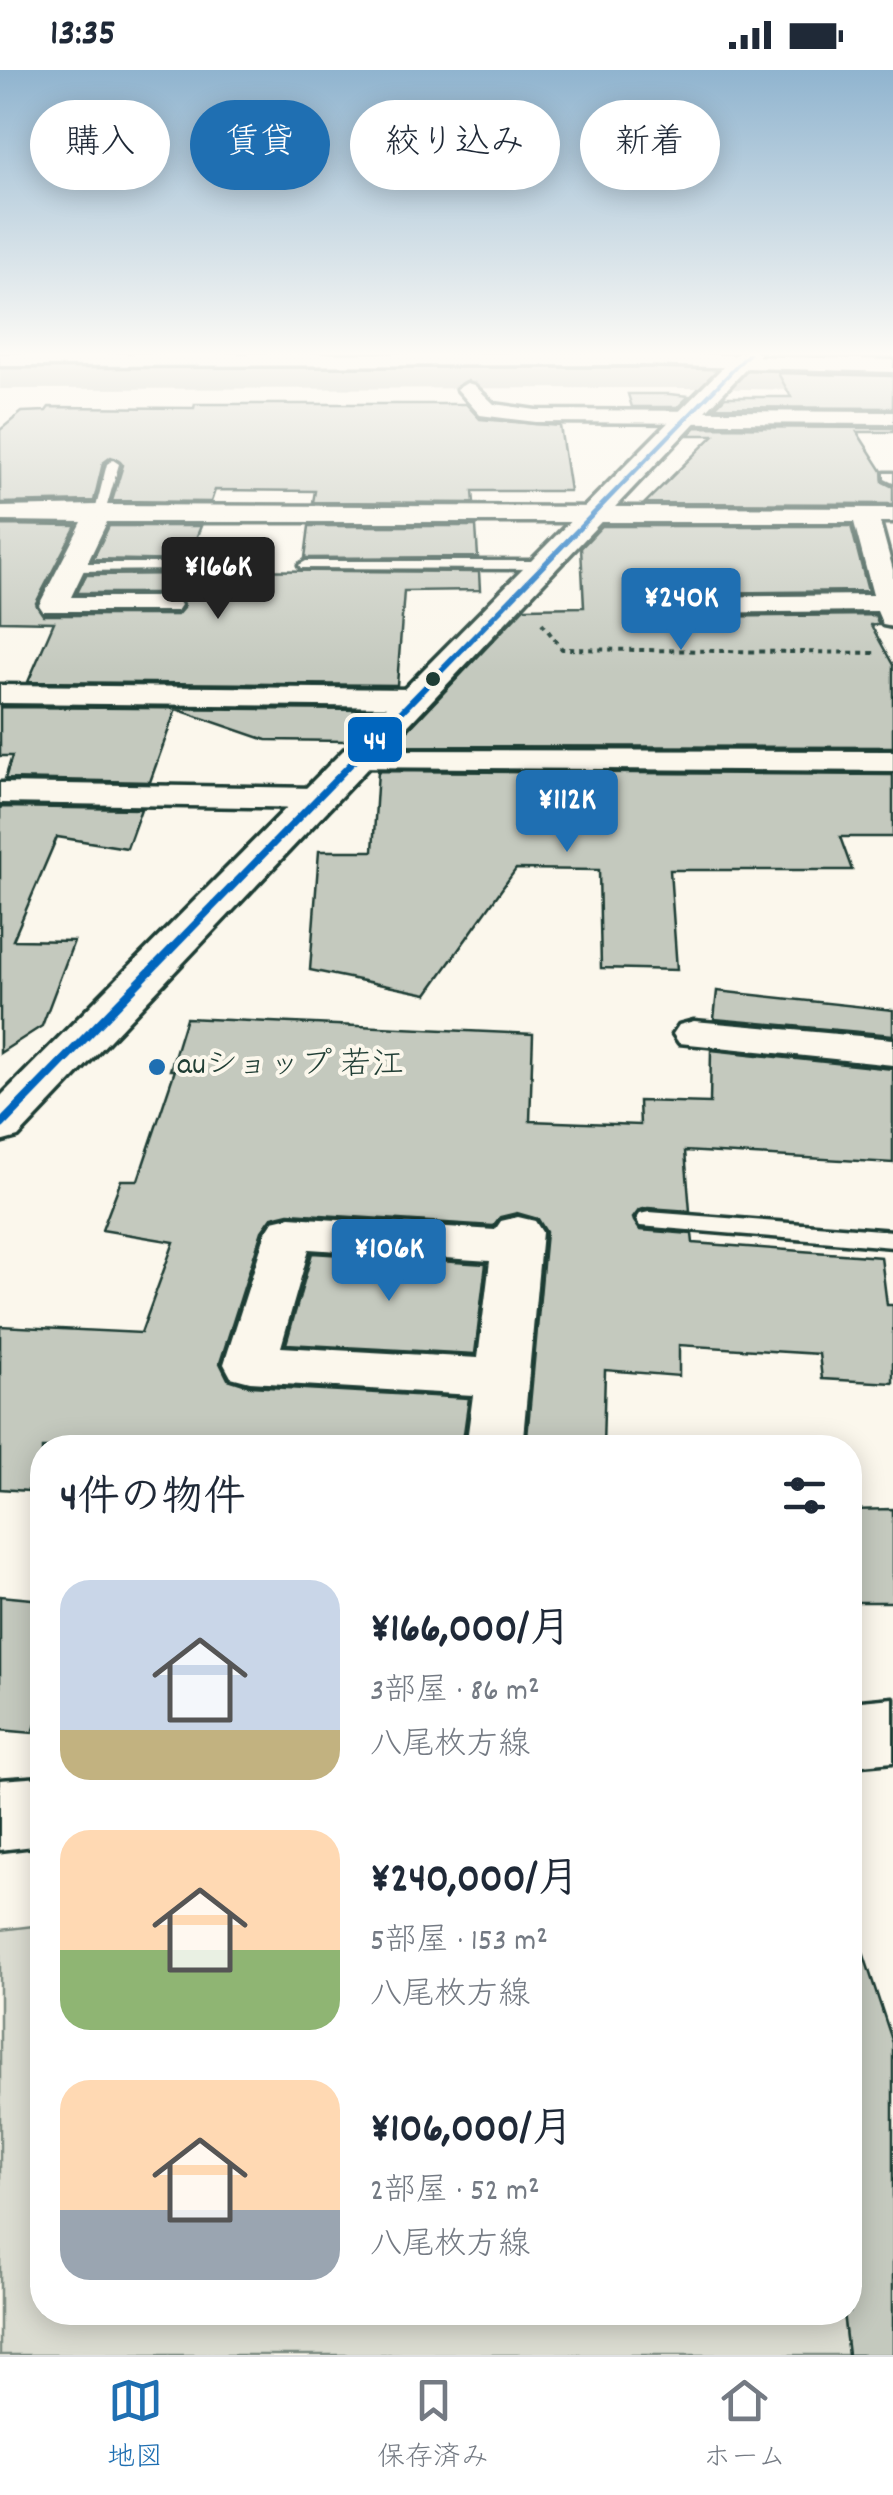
<!DOCTYPE html>
<html lang="ja">
<head>
<meta charset="utf-8">
<style>
	body { margin:0; font-family:Dekko,"Klee One",sans-serif; background:#f2f2f3; color:#1f2937; height:100vh; display:flex; flex-direction:column; font-size:38px; white-space:nowrap }
	* { box-sizing:border-box; margin:0 }
	p { font-size:32px; color:#747a83 }
	.icon { flex:none; width:55px; height:55px; fill:none; stroke:currentColor; stroke-width:2; stroke-linecap:round; stroke-linejoin:round }
	.map { position:relative; flex:1; overflow:hidden }
	.drawer { position:absolute; left:30px; top:1365px; width:832px; height:890px; display:flex; flex-direction:column; background:#fff; border-radius:40px; box-shadow:0 5px 25px #0003 }
	.drawer>* { flex:none }
	.banner { position:absolute; left:30px; top:30px; width:835px; height:90px; display:flex; gap:20px }
	.price { position:absolute; translate:-50% -85px; padding:0 22px; border-radius:10px; background:#1f6fb2; color:#fff; font-size:32px; line-height:65px; filter:drop-shadow(0 2px 5px #0008) }
	.price::after { content:''; position:absolute; left:50%; top:60px; width:30px; height:22px; margin-left:-15px; background:inherit; clip-path:polygon(0 0,100% 0,50% 100%) }
	.price.active { background:#222; color:#fff }
	ul { padding:0; list-style:none }
	li { display:flex; align-items:center; gap:30px; height:250px; padding:0 30px }
	li span { display:grid; place-items:center; flex:none; width:280px; height:200px; border-radius:30px; color:#555 }
	li>.icon { margin-inline-start:auto }
	span .icon { width:120px; height:120px; fill:#fffc; stroke-width:1 }
	li b { font-size:42px }
	h2 { display:flex; justify-content:space-between; align-items:center; height:120px; padding:0 30px; font-size:42px }
	.pill { padding:0 35px; border-radius:45px; background:#fff; box-shadow:0 5px 25px #0003; font-size:35px; line-height:90px }
	.pill.active { background:#1f6fb2; color:#fff }
	.status { display:flex; justify-content:space-between; align-items:center; height:70px; padding:0 50px; background:#fff; direction:ltr }
	.status svg { height:28px; fill:currentColor }
	.tab-bar { display:flex; justify-content:space-around; align-items:center; height:140px; border-top:2px solid #e0e1e3; background:#fff; font-size:28px; color:#747a83 }
	.tab-bar a { display:grid; justify-items:center; gap:5px }
	.tab-bar .active { color:#1f6fb2 }
	.map>svg:first-child { display:block }
	.green { fill:#dbdcd1; stroke:#7d8c82; stroke-width:2.5 }
	.lines { fill:none; stroke-linecap:round; stroke-linejoin:round }
	.river { fill:#adb4aa; fill-rule:evenodd }
	.building { fill:#c4c9be; stroke:#1f3d34; stroke-width:2.5 }
	.lane-casing { stroke:#1f3d34; stroke-width:7 }
	.street-casing { stroke:#1f3d34; stroke-width:7 }
	.primary-casing { stroke:#1f3d34; stroke-width:7 }
	.path { stroke:#1f3d34; stroke-width:4; stroke-dasharray:5 5; stroke-linecap:butt }
	.lane { fill:#fbf7ec; fill-rule:evenodd }
	.street { fill:#fbf7ec; fill-rule:evenodd }
	.primary { fill:#fbf7ec; fill-rule:evenodd }
	.bus-1-casing { stroke:#fbf7ec; stroke-width:8 }
	.bus-1 { fill:#0065bd; fill-rule:evenodd }
	.bus-dot { fill:#1f3d34; stroke:#fbf7ec; stroke-width:4 }
	.poi-dot { fill:#1f6fb2; stroke:#fbf7ec; stroke-width:4 }
	.labels { text-anchor:middle; dominant-baseline:central; stroke-width:8; stroke-linejoin:round; paint-order:stroke }
	.poi-label { font-size:32px; fill:#1f3d34; stroke:#fbf7ec; text-anchor:start }
	.line-badge { stroke:#fbf7ec; stroke-width:4 }
	.badge-label { font-size:28px; text-anchor:middle; font-weight:bold; fill:#fff }
</style>
</head>
<body>
<div class="status"><b>13:35</b><svg viewBox="0 0 49 12"><path d="M0 12V9h3v3zM5 12V6h3v6zM10 12V3h3v9zM15 12V0h3v12zM26 1h20v11H26zM47 4h2v5h-2z"/></svg></div>
<div class="map">
<svg width="893" height="2285" viewBox="0 0 893 2285">
	<rect width="100%" height="100%" fill="#fbf7ec"/>
	<filter id="ink" filterUnits="userSpaceOnUse"><feTurbulence type="fractalNoise" baseFrequency=".01" numOctaves="2"/><feDisplacementMap in="SourceGraphic" scale="20" xChannelSelector="R" yChannelSelector="G"/><feConvolveMatrix kernelMatrix="1 2 1 2 8 2 1 2 1" color-interpolation-filters="sRGB"/></filter>
	<g filter="url(#ink)">
		<!-- green -->
		<path class="green" d="M42,1855V2242L843,2243L848,2285H0V1860Z"/>
		<g class="lines">
			<!-- river -->
			<path class="river" d="M698,294L893,298V322L698,318L0,319V295Z"/>
		</g>
		<!-- building -->
		<g class="building">
			<path d="M778,303L893,306V338L715,337L725,327H791Z"/>
			<path d="M628,324H669L689,326L678,337H632Z"/>
			<path d="M195,334H466L480,349L560,356L570,421H473L474,433L313,432L315,421L215,420L211,432L112,431L123,395L111,387L103,393L94,431L0,433V360L22,342L46,341L49,337L194,338Z"/>
			<path d="M696,357L893,358V362H857L882,401L883,412L893,417V434L645,433L714,365H688Z"/>
			<path d="M0,455L76,456L36,533L43,545H177L184,537L180,527L168,523H77L86,505L188,504L192,500L479,502L480,520L404,521L397,615L28,612L54,552L0,551Z"/>
			<path d="M109,456H201L187,491L93,489Z"/>
			<path d="M309,456H476L478,487L305,488Z"/>
			<path d="M602,456H851L868,521L684,523L666,536L684,547L875,545L879,555H871L893,595V677L393,676L524,538L584,537L581,478Z"/>
			<path d="M0,637L378,640L348,671L266,670L176,639L150,712L5,709L12,686H0Z"/>
			<path d="M378,701L893,705V767H840L852,800H670L677,900L601,898L599,800L516,799L427,924L310,900L319,781H373Z"/>
			<path d="M0,737L141,739L127,778L57,767L13,870L74,871L42,956L0,983Z"/>
			<path d="M717,921L893,940V965L714,949Z"/>
			<path d="M186,948L533,964L530,1051L640,1055L639,1031L710,1033L711,980L893,999V1093L685,1081L690,1141L648,1138L639,1140L633,1148L640,1160L692,1164L693,1173L881,1187L887,1235H893V1313L822,1309L819,1284L679,1275V1306L605,1300L603,1378H526L546,1162L538,1149L517,1143L500,1147L493,1156L289,1143L272,1147L262,1161L220,1293L228,1309L250,1316L469,1328L462,1378H42V1422L0,1419V1256L141,1263L174,1172L102,1160L121,1110H138L175,1000H170Z"/>
			<path d="M312,1183L486,1194L475,1284L286,1274Z"/>
			<path d="M893,1439V1532H850V1440Z"/>
			<path d="M0,1526L42,1530V1637L33,1663L0,1660Z"/>
			<path d="M858,1867L893,1973V2285H848L843,2242H850V1869Z"/>
		</g>
		<g class="lines">
			<!-- lane casing -->
			<g class="lane-casing">
				<g id="lane">
					<path d="M113,390L119,394L105,442L94,445L107,394Z"/>
					<path d="M885,403H893V413L885,409Z"/>
					<path d="M306,491H544L551,495L544,499L301,498L299,495Z"/>
					<path d="M183,493L190,497L188,500L72,501L65,497L72,493Z"/>
					<path d="M649,1142L893,1161V1177L640,1156L636,1150L640,1144Z"/>
				</g>
			</g>
			<!-- street casing -->
			<g class="street-casing">
				<g id="street">
					<path d="M650,283L893,290V302L641,295L0,296V284Z"/>
					<path d="M467,313L474,315L494,334L536,340L893,342V354L536,352L480,345L457,319Z"/>
					<path d="M99,435L893,438V452H880L893,500V557L883,555L877,541L684,543L670,535L684,527L873,525L854,452H107L71,527H167L177,529L181,535L177,541H43L39,535L82,452L0,451V437Z"/>
					<path d="M0,615L415,619L426,621L430,628L426,635L415,637L0,633Z"/>
					<path d="M354,680L893,681V701L342,697L338,690L342,683Z"/>
					<path d="M0,713L315,718L327,721L332,728L327,735L315,738L0,733Z"/>
					<path d="M694,951L893,969V995L679,973L673,964L679,955Z"/>
					<path d="M290,1147L495,1160L501,1151L518,1147L535,1151L542,1162L522,1378H466L473,1325L250,1312L231,1307L224,1294L266,1162L273,1151ZM309,1179L490,1191L478,1288L281,1277Z"/>
				</g>
			</g>
			<!-- primary casing -->
			<g class="primary-casing">
				<g id="primary">
					<path d="M737,283H761L18,1067L0,1072V1027Z"/>
					<path d="M893,1628V1692L850,1696V1632Z"/>
					<path d="M42,1707V1775L0,1780V1710Z"/>
				</g>
			</g>
			<!-- path -->
			<path class="path" d="M542,553L562,579L877,583"/>
			<!-- lane -->
			<use href="#lane" class="lane"/>
			<!-- street -->
			<use href="#street" class="street"/>
			<!-- primary -->
			<use href="#primary" class="primary"/>
			<!-- bus-1 casing -->
			<g class="bus-1-casing">
				<path id="bus-1" d="M747,283H752L4,1058L0,1060V1049Z"/>
			</g>
			<!-- bus-1 -->
			<use href="#bus-1" class="bus-1"/>
		</g>
	</g>
	<!-- sky -->
	<linearGradient id="sky" x2="0" y2="1"><stop stop-color="#90b4cf"/><stop offset="0.47" stop-color="#fdfbf6"/><stop offset="1" stop-color="#fdfbf6" stop-opacity="0"/></linearGradient>
	<rect width="893" height="603" fill="url(#sky)"/>
	<!-- markers -->
	<circle class="bus-dot" cx="433" cy="609" r="9"/>
	<circle class="poi-dot" cx="157" cy="997" r="10"/>
	<g class="labels">
		<!-- poi labels -->
		<g class="poi-label">
			<text x="177" y="997">auショップ 若江</text>
		</g>
	</g>
	<rect class="line-badge" x="346" y="645" width="58" height="49" rx="10" fill="#0065bd"/>
	<g class="badge-label">
		<text x="375" y="679">44</text>
	</g>
</svg>
<b class="price active" style="left:218px;top:552px">¥166K</b>
<b class="price" style="left:681px;top:583px">¥240K</b>
<b class="price" style="left:567px;top:785px">¥112K</b>
<b class="price" style="left:389px;top:1234px">¥106K</b>
<div class="banner">
<a class="pill">購入</a>
<a class="pill active">賃貸</a>
<a class="pill">絞り込み</a>
<a class="pill">新着</a>
</div>
<section class="drawer">
<h2>4件の物件<svg class="icon" aria-label="filters" viewBox="0 0 24 24"><path d="M4 7h16M4 17h16"/><circle cx="9" cy="7" r="2"/><circle cx="15" cy="17" r="2"/></svg></h2>
<ul>
<li><span style="background:linear-gradient(#c9d6e8 75%,#c2b280 0)"><svg class="icon" aria-label="home" viewBox="0 0 24 24"><path d="M3 11l9-7 9 7M6 9v11h12V9"/></svg></span><div><b>¥166,000/月</b><p>3部屋 · 86 m²</p><p>八尾枚方線</p></div></li>
<li><span style="background:linear-gradient(#ffd9b3 60%,#8fb573 0)"><svg class="icon" aria-label="home" viewBox="0 0 24 24"><path d="M3 11l9-7 9 7M6 9v11h12V9"/></svg></span><div><b>¥240,000/月</b><p>5部屋 · 153 m²</p><p>八尾枚方線</p></div></li>
<li><span style="background:linear-gradient(#ffd9b3 65%,#9aa5b1 0)"><svg class="icon" aria-label="home" viewBox="0 0 24 24"><path d="M3 11l9-7 9 7M6 9v11h12V9"/></svg></span><div><b>¥106,000/月</b><p>2部屋 · 52 m²</p><p>八尾枚方線</p></div></li>
</ul>
</section>
</div>
<nav class="tab-bar">
<a class="active"><svg class="icon" aria-label="map" viewBox="0 0 24 24"><path d="M3 6l6-2 6 2 6-2v14l-6 2-6-2-6 2zM9 4v14M15 6v14"/></svg>地図</a>
<a><svg class="icon" aria-label="saved" viewBox="0 0 24 24"><path d="M7 4h10v16l-5-4-5 4z"/></svg>保存済み</a>
<a><svg class="icon" aria-label="home" viewBox="0 0 24 24"><path d="M3 11l9-7 9 7M6 9v11h12V9"/></svg>ホーム</a>
</nav>
</body>
</html>
